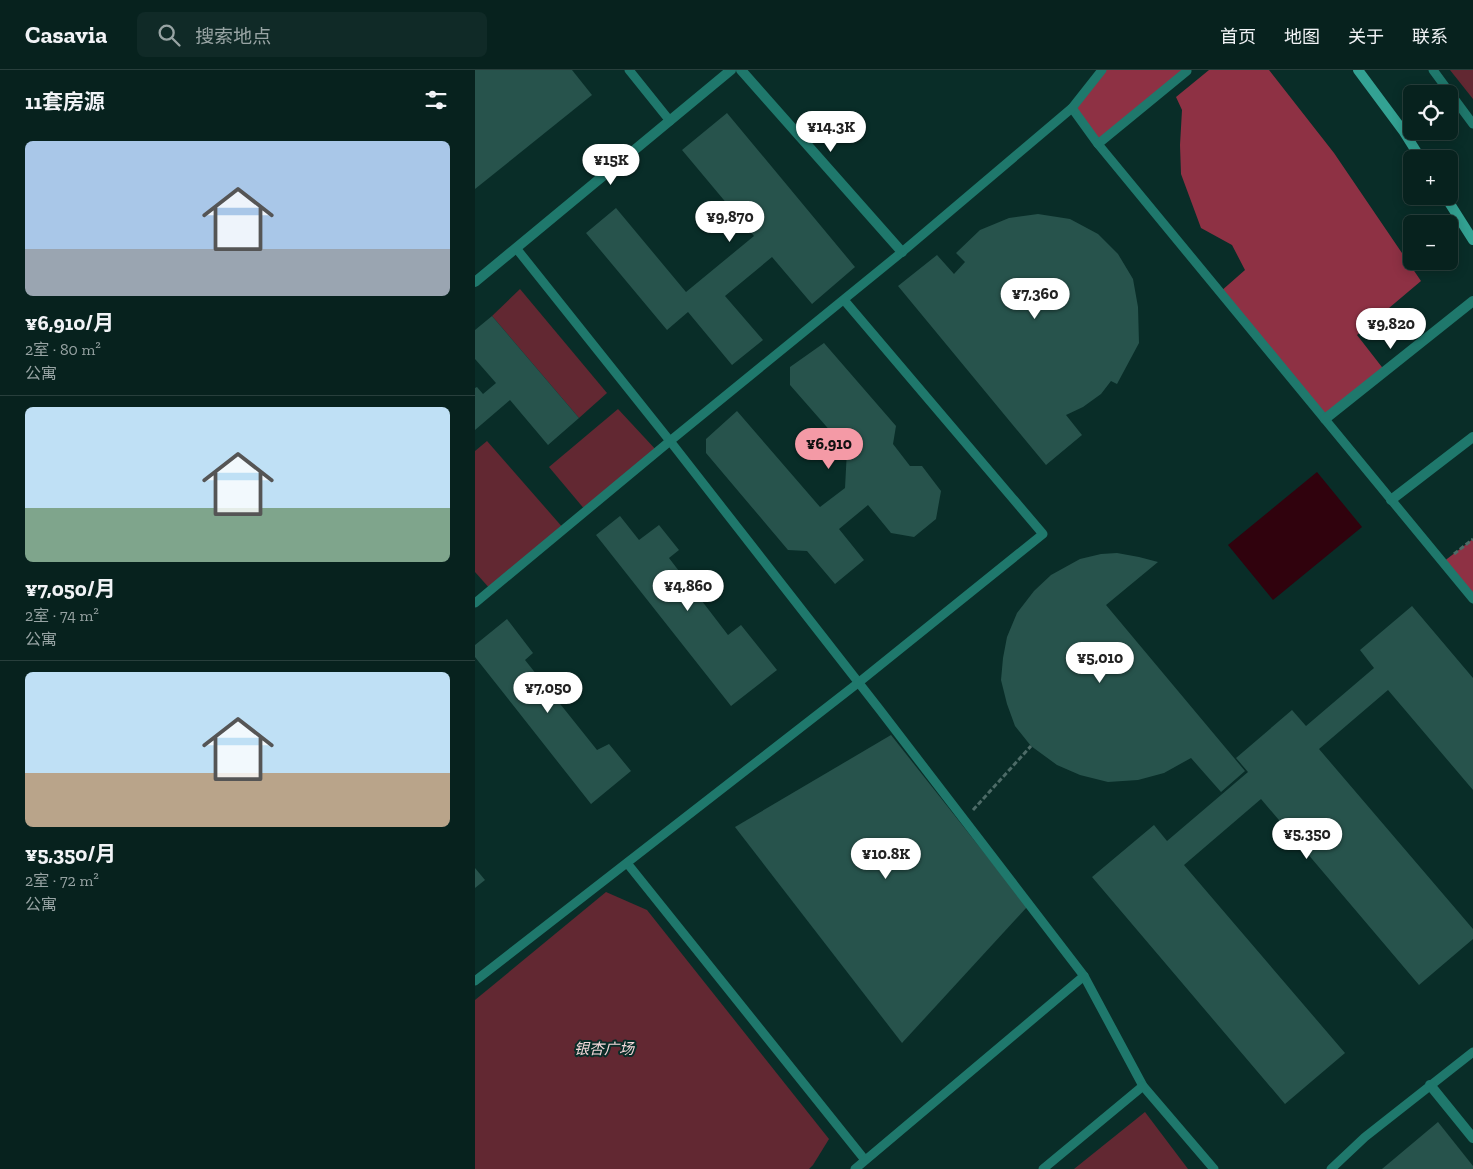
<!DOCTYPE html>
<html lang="zh">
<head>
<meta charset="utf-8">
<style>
	body { margin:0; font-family:"Zilla Slab","Noto Sans SC",serif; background:#102a27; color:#f1f3f6; height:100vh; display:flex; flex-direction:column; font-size:19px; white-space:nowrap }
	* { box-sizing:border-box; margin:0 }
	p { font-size:16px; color:#98a4a4 }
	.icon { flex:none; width:28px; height:28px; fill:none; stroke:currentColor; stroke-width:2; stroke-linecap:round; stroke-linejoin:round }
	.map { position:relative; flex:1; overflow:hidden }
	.sheet { display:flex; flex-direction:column; background:#07221e; width:475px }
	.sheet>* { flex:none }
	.tools { position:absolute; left:928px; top:15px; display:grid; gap:10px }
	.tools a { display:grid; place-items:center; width:55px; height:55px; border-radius:8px; background:#07221e; box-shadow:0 2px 12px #0003,0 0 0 1px #283f3c; font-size:25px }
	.price { position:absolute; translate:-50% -42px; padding:0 11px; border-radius:18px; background:#fff; color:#222; font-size:16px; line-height:32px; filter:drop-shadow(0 1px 2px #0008) }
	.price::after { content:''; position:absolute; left:50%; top:30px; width:15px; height:11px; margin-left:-8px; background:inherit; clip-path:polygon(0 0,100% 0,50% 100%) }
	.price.current { background:#f49aa6; color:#111 }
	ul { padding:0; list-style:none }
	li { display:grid; align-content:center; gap:10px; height:265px; padding:0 25px }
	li+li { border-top:1px solid #283f3c }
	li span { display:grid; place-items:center; height:155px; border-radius:8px; color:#555 }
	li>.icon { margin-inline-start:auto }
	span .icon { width:90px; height:90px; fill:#fffc; stroke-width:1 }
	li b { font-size:21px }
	h2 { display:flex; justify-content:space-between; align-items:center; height:60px; padding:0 25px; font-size:21px }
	header { display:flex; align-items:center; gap:30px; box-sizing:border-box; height:70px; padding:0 25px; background:#07221e; border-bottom:1px solid #283f3c }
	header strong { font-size:24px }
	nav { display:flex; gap:28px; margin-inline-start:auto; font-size:18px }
	.search { width:350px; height:45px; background:#102a27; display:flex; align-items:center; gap:12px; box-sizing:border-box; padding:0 18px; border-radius:8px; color:#98a4a4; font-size:19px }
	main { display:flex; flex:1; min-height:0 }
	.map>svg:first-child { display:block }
	.green { fill:#622832 }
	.forest { fill:#8e3144 }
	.water { fill:#30020d }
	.building { fill:#27534c }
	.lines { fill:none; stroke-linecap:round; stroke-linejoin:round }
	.path { stroke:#4d6b67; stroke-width:3; stroke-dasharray:5 2.5; stroke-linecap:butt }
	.lane { stroke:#1f786c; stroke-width:9 }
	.street { stroke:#1f786c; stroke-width:10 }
	.secondary { stroke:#33a293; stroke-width:10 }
	.labels { text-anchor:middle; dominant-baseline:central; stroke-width:4; stroke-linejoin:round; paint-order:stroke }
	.park-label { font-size:15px; font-style:italic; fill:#f3d7d9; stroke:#092d28 }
</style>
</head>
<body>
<header>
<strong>Casavia</strong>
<div class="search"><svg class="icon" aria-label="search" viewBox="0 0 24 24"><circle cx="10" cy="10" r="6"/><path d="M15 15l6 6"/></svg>搜索地点</div>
<nav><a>首页</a><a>地图</a><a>关于</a><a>联系</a></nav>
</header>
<main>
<section class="sheet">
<h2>11套房源<svg class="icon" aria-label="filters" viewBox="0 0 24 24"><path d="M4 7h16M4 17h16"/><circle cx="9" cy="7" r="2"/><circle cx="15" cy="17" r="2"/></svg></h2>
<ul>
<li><span style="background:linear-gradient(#a9c7e8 70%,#9aa5b1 0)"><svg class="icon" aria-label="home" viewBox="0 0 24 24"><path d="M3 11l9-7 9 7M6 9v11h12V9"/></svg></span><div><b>¥6,910/月</b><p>2室 · 80 m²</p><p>公寓</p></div></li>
<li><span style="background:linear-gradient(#bfe0f5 65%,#7fa58c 0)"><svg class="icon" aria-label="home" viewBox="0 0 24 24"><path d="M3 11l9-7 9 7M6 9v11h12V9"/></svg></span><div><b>¥7,050/月</b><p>2室 · 74 m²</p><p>公寓</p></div></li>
<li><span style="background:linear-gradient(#bfe0f5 65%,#b9a48a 0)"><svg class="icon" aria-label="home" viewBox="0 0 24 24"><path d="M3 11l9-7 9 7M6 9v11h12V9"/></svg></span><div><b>¥5,350/月</b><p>2室 · 72 m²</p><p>公寓</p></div></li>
</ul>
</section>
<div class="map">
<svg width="998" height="1099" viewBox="0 0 998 1099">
	<rect width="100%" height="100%" fill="#092d28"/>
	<!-- green -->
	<g class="green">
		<path d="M975,0H998V29Z"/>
		<path d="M45,219L132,323L104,348L17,246Z"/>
		<path d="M143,339L182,381L111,441L74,397Z"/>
		<path d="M12,371L89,459L16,520L0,502V381Z"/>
		<path d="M131,822L172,840L354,1069L338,1095L334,1099H0V930Z"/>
		<path d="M670,1042L713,1099H599Z"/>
	</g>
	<!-- forest -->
	<g class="forest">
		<path d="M627,0H713L623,74L597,38Z"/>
		<path d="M734,0H794L859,83L946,211L882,265L910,301L850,349L745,222L770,200L757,175L726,158L706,104L705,75L707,40L701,27Z"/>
		<path d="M998,469V529L968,492Z"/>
	</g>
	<!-- water -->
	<path class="water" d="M842,402L887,457L798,530L753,475Z"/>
	<!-- building -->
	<g class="building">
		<path d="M0,0H97L117,25L0,119Z"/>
		<path d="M252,43L380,197L337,234L297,187L250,226L288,270L257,295L213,242L192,260L111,163L141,138L211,222L279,166L207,80Z"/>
		<path d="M563,144L595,149L623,164L643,184L658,209L663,237L664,273L642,314L636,311L626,324L608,337L591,345L607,365L571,395L423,216L462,185L479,204L490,192L481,183L505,160L534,148Z"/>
		<path d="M17,246L104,348L73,375L35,330L0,360V318L2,317L8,324L21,313L0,289V260Z"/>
		<path d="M349,273L421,356L418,374L435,396H447L466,421L461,449L439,467L416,463L393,435L364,459L389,490L360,514L332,481L313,480L231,383V369L262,341L345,437L370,418L372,380L315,315V297Z"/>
		<path d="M145,446L164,470L184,455L204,480L194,488L253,565L266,555L302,600L256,636L121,465Z"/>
		<path d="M642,483L664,487L683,492L631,535L770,701L746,722L716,688L689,703L663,710L633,712L605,705L582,695L556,676L540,656L532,634L526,610L528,588L532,567L542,543L559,521L576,505L605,489L626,484Z"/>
		<path d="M937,536L998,608V720L913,620L844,679L998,859V869L944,915L786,729L709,795L870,983L810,1034L617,807L679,755L692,771L773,702L761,688L817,640L831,656L899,598L885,580Z"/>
		<path d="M32,549L58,583L50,590L122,680L134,674L156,701L116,734L0,587V575Z"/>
		<path d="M416,665L552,837L427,973L260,757Z"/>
		<path d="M0,798L10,810L0,818Z"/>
		<path d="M963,1052L998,1096V1099H907Z"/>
	</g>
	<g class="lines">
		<!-- path -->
		<g class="path">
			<path d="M979,484L998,469"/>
			<path d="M498,740L556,676"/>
		</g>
		<!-- lane -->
		<g class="lane">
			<path d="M154,0L195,51"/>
			<path d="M958,0L998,54"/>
			<path d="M597,38L623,74L998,529"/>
			<path d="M623,74L712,1"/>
			<path d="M41,178L195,371L405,640L609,906L668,1016L739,1099"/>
			<path d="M0,533L195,371L427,182L597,38L627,0"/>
			<path d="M152,793L390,1090"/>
			<path d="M0,911L383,613L568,464L369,230"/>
			<path d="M380,1099L609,906"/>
			<path d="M568,1099L668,1016"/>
			<path d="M856,1099L890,1067L998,982"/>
		</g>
		<!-- street -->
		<g class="street">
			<path d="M266,0L427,182"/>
			<path d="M0,212L256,0"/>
			<path d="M850,349L998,231"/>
			<path d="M916,430L998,367"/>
			<path d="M955,1015L998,1068"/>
		</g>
		<!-- secondary -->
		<g class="secondary">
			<path d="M883,0L929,62L946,89"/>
			<path d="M970,126L998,170"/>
		</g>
	</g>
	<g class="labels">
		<!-- park labels -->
		<g class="park-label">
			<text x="129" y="979">银杏广场</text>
		</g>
	</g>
</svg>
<div class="tools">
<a><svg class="icon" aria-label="locate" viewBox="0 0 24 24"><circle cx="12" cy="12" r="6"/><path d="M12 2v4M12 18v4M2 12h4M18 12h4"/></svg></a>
<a>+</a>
<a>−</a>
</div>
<b class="price" style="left:356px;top:83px">¥14.3K</b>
<b class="price" style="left:136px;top:116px">¥15K</b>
<b class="price" style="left:255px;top:173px">¥9,870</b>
<b class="price" style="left:560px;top:250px">¥7,360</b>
<b class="price" style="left:916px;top:280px">¥9,820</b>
<b class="price current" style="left:354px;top:400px">¥6,910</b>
<b class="price" style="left:213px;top:542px">¥4,860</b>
<b class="price" style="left:625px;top:614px">¥5,010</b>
<b class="price" style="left:73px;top:644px">¥7,050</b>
<b class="price" style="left:832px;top:790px">¥5,350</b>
<b class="price" style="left:411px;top:810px">¥10.8K</b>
</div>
</main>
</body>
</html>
